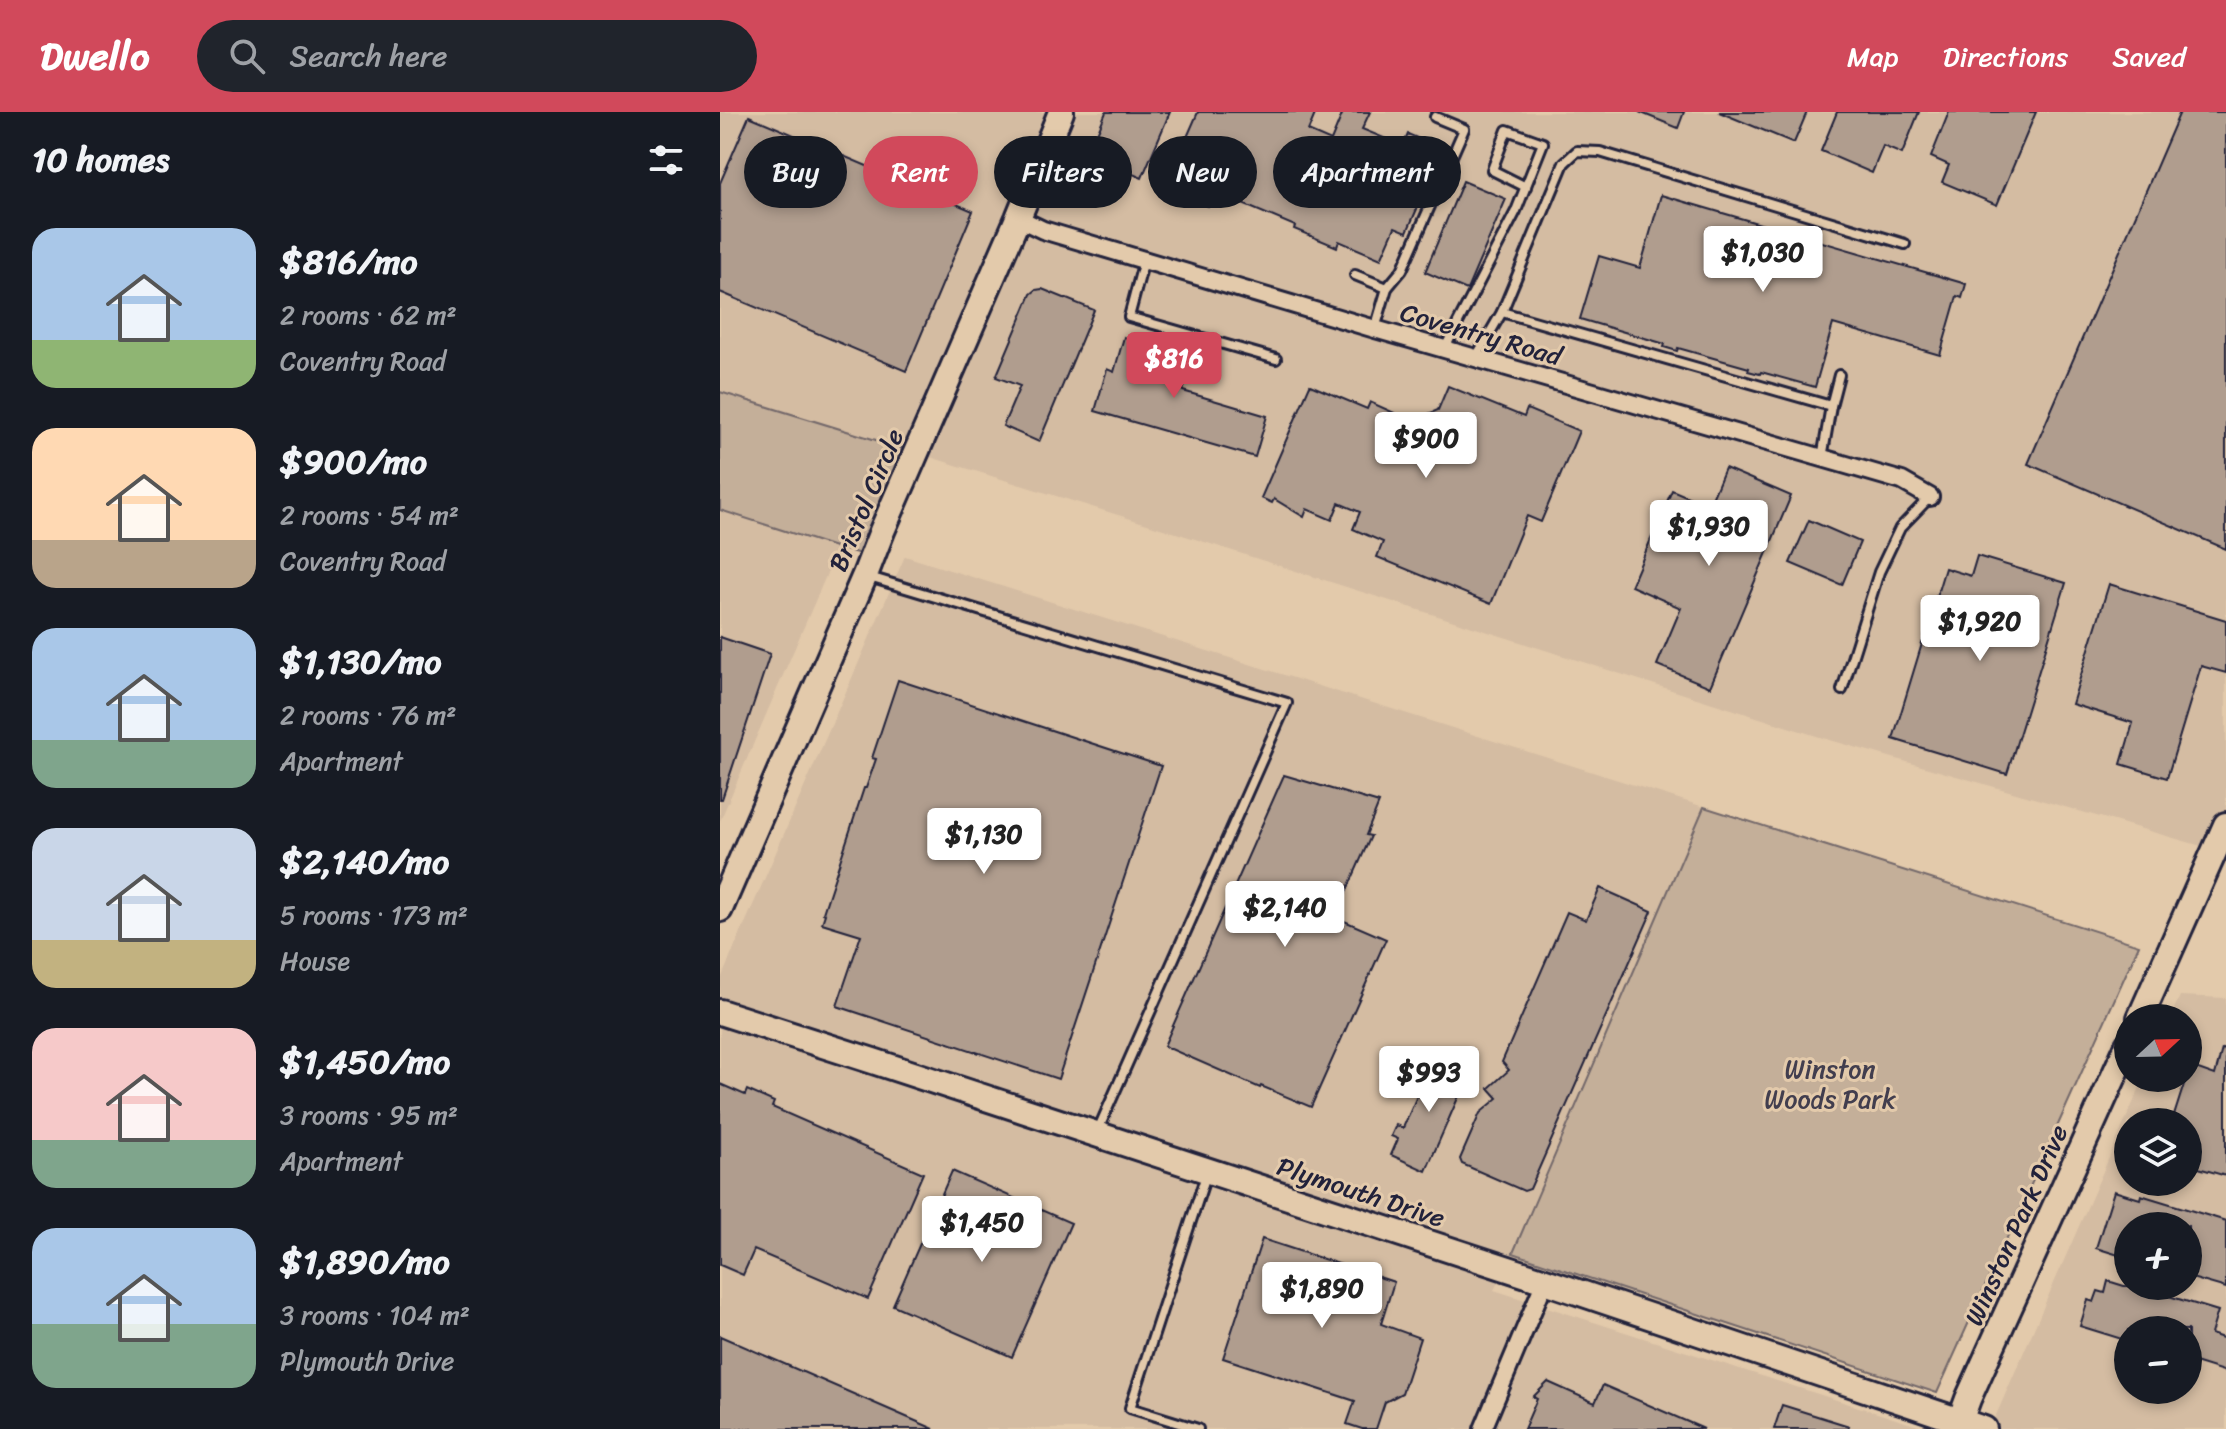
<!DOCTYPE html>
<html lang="en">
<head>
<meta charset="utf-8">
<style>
	body { margin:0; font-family:Sriracha,sans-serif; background:#20242c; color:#f1f3f6; height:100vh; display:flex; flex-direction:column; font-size:30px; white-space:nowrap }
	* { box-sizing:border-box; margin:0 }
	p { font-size:26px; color:#9ea1a6 }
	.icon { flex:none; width:44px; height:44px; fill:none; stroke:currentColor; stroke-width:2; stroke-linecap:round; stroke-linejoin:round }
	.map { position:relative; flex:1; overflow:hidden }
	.panel { display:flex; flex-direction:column; background:#171b24; width:720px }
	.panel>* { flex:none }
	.guide { position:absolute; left:24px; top:24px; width:760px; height:72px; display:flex; gap:16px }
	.needle { width:52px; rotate:68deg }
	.controls { position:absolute; left:1394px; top:892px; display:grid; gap:16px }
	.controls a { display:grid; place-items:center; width:88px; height:88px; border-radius:50%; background:#171b24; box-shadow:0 4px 12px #0003; font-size:40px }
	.price { position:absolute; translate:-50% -68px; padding:0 18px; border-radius:8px; background:#fff; color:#222; font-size:26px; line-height:52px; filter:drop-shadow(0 2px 4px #0008) }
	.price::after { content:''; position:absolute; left:50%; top:48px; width:24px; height:18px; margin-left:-12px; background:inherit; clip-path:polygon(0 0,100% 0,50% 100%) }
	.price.on { background:#d1495b; color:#fff }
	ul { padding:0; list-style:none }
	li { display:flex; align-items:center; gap:24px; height:200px; padding:0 32px }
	li span { display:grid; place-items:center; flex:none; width:224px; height:160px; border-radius:24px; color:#555 }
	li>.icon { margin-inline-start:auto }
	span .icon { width:96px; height:96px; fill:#fffc; stroke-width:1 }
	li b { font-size:34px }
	h2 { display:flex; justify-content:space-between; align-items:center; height:96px; padding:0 32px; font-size:34px }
	.chip { padding:0 28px; border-radius:36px; background:#171b24; box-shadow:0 4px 12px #0003; font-size:28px; line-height:72px }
	.chip.on { background:#d1495b; color:#fff }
	header { display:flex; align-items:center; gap:48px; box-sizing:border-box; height:112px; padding:0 40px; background:#d1495b; color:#fff }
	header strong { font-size:38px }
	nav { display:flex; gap:44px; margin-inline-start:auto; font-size:28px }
	.search { width:560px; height:72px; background:#20242c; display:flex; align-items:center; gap:20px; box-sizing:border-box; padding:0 28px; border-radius:44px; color:#9ea1a6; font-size:30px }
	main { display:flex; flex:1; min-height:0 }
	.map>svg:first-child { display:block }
	.built { fill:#d4bca2; fill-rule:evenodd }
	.green { fill:#c4af99; stroke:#73686a; stroke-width:2 }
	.building { fill:#b09d8e; stroke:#22223b; stroke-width:2 }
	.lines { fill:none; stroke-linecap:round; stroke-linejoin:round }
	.lane-casing { stroke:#22223b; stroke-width:14 }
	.street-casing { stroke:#22223b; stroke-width:22 }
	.secondary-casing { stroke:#22223b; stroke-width:30 }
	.lane { stroke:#e3caab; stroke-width:8 }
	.street { stroke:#e3caab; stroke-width:16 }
	.secondary { stroke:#e3caab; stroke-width:24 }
	.labels { text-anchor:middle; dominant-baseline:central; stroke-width:6; stroke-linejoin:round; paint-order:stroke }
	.street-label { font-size:26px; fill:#22223b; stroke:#e3caab }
	.park-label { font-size:26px; fill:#423e4e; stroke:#e3caab }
</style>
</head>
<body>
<header>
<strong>Dwello</strong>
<div class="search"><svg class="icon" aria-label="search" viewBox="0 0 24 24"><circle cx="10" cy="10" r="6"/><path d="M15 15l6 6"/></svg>Search here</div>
<nav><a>Map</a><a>Directions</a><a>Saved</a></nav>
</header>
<main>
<section class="panel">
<h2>10 homes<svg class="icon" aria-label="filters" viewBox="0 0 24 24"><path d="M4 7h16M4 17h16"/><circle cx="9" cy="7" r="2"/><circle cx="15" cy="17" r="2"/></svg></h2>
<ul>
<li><span style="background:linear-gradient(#a9c7e8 70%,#8fb573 0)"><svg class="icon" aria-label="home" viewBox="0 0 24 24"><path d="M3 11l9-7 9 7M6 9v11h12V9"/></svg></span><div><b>$816/mo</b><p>2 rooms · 62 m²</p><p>Coventry Road</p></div></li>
<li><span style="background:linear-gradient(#ffd9b3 70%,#b9a48a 0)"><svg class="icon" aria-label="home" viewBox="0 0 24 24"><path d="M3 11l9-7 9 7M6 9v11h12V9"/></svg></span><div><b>$900/mo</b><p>2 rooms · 54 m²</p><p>Coventry Road</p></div></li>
<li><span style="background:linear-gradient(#a9c7e8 70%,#7fa58c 0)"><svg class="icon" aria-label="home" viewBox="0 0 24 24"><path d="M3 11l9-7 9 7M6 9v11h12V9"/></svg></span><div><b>$1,130/mo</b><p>2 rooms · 76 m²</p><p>Apartment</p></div></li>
<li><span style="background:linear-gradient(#c9d6e8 70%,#c2b280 0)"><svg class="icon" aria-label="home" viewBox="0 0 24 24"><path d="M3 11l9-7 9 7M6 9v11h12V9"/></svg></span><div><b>$2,140/mo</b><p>5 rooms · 173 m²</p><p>House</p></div></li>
<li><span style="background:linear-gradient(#f6c9c9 70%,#7fa58c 0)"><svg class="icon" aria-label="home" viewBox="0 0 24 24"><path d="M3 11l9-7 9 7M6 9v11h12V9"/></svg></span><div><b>$1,450/mo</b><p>3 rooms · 95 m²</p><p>Apartment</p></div></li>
<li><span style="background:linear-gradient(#a9c7e8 60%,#7fa58c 0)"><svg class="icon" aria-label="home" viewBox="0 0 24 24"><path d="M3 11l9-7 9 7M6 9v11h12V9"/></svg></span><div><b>$1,890/mo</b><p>3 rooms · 104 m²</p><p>Plymouth Drive</p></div></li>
</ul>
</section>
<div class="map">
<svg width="1506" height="1317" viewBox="0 0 1506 1317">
	<rect width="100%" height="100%" fill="#e3caab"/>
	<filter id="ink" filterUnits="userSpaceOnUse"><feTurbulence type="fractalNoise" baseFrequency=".0125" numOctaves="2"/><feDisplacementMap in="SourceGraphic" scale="16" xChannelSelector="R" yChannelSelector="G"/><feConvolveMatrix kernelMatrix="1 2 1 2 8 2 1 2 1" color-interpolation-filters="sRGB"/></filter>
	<g filter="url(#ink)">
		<!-- built -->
		<g class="built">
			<path d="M0,0H1506V741L1103,626L453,420L0,280Z"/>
			<path d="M0,398L118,436L0,709Z"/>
			<path d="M185,444L984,695L793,1141L774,1178L1207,1317H0V869Z"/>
			<path d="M1460,884L1506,886V1317H1270L1424,966H1468V906H1450ZM1408,1010H1468V1070H1408ZM1408,1114H1468V1174H1408ZM1408,1218H1468V1278H1408Z"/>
		</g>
		<!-- green -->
		<g class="green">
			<path d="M0,280L185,337L141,442L118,436L0,398Z"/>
			<path d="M984,695L1419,833L1217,1281L793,1141Z"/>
		</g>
		<!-- building -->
		<g class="building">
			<path d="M386,0H450L422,66L368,43Z"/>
			<path d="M478,0H596L588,19L611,29L623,0H650L642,17L683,34L688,22L723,37L687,120L675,115L661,147L619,129L617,135L574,117L575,114L499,82L495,88L491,86L488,94L454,81L458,73L452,70L461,49L457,48Z"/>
			<path d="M919,0H964L958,16Z"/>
			<path d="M999,0H1087L1074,31Z"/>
			<path d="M1117,0H1199L1182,42L1163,34L1152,61L1101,39Z"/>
			<path d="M1229,0H1316L1277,93L1222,70L1229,53L1211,45Z"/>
			<path d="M1460,0H1506V437L1308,352Z"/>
			<path d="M29,4L253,99L186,259L0,180V71Z"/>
			<path d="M743,69L786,87L747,178L705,160Z"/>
			<path d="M941,83L1246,172L1242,186L1237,184L1220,243L1113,212L1095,275L1041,260L1040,262L1028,259L1029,256L958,236L957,239L944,235L945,232L860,207L879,144L920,156Z"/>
			<path d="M322,177L374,198L319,330L283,314L300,274L276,265L311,182L316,178Z"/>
			<path d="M404,225L473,246L463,279L547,304L535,345L375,299L387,257L394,260Z"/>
			<path d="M590,273L647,297L650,290L692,309L718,298L728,274L804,305L807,297L859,319L821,410L807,404L771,492L657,445L663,430L633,417L640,400L619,391L612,408L587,397L584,405L554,387L552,391L541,386Z"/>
			<path d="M1005,356L1071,384L990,575L937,553L961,496L911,474L952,378L989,394Z"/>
			<path d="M1089,408L1140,430L1122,473L1070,451Z"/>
			<path d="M1257,444L1346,471L1287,662L1173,627L1225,456L1251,464Z"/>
			<path d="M1389,472L1506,508V561L1481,554L1447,666L1401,652L1413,611L1352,592Z"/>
			<path d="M0,525L50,542L2,687H0Z"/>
			<path d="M178,568L441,654L338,967L117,894L141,823L102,811L105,802L103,801L144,676H146L156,647L152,646Z"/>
			<path d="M564,663L659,691L646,723L651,724L615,805L666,827L591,995L541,974L540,976L444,934Z"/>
			<path d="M880,776L932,799L810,1077L804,1079L742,1052L740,1047L760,1001L778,986L769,976L789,958L782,950L847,800L866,808Z"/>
			<path d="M1502,937L1506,938V1064L1468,1053V1010H1452L1466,966H1468L1470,954L1495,963Z"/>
			<path d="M714,945L749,961L706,1059L671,1043L678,1027L671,1024L676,1013L683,1016Z"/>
			<path d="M0,972L25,983L27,978L54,990L52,995L203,1061L148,1187L34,1138L23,1163L0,1153Z"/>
			<path d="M232,1059L351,1111L292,1245L173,1193Z"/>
			<path d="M1394,1079L1420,1087L1421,1083L1506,1109V1176L1468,1165V1114H1408V1146L1376,1136Z"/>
			<path d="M542,1127L674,1170L661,1212L700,1226L682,1281L665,1290L656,1317H642L627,1312L635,1289L503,1246Z"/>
			<path d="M1388,1169L1404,1174H1416L1498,1199L1491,1222L1506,1227V1260L1468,1248V1218H1408V1229L1360,1214L1368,1188L1374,1190L1378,1179L1385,1181Z"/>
			<path d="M0,1224L214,1317H0Z"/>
			<path d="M828,1270L875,1291L883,1273L984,1317H804L817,1287L813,1285Z"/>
			<path d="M1062,1293L1129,1314L1128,1317H1054Z"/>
		</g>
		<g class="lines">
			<!-- lane casing -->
			<g class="lane-casing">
				<g id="lane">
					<path d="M424,148L409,205L556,247"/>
					<path d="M635,163L667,176"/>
					<path d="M655,217L667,176L682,158L744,17L715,5"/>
					<path d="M725,236L796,99L823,31L787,18L772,58L806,75"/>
					<path d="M756,245L782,200"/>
					<path d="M1111,294L782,200L844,51L857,39L880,40L1185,132"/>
					<path d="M1102,346L1111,294L1119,263"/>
					<path d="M146,464L567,591L378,1018"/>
					<path d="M1122,578L1159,460L1180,416L1210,385"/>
					<path d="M478,1317L410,1296L487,1060"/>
				</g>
			</g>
			<!-- street casing -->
			<g class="street-casing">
				<g id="street">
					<path d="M298,106L323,118L655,217L1182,369L1210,385"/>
					<path d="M763,1317L825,1169"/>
				</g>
			</g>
			<!-- secondary casing -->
			<g class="secondary-casing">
				<g id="secondary">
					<path d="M0,797L145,463L162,419L298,106L341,0"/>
					<path d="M0,900L153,949L825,1169L1264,1317"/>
					<path d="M1420,906L1506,713"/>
					<path d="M1237,1317L1248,1287L1408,933"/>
				</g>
			</g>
			<!-- lane -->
			<use href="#lane" class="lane"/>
			<!-- street -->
			<use href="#street" class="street"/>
			<!-- secondary -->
			<use href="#secondary" class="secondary"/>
		</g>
	</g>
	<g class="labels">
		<!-- street labels -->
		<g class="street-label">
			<text transform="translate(761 222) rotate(16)">Coventry Road</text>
			<text transform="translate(146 388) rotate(-67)">Bristol Circle</text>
			<text transform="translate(641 1080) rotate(18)">Plymouth Drive</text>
			<text transform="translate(1296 1113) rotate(-66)">Winston Park Drive</text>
		</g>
		<!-- park labels -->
		<g class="park-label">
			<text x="1110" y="957">Winston<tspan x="1110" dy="30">Woods Park</tspan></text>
		</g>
	</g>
</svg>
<div class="controls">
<a><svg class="needle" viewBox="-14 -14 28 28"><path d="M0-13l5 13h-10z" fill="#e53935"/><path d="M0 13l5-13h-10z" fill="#9ea1a6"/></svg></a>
<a><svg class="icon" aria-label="layers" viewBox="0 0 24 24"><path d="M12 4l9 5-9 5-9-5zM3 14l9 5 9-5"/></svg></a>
<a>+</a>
<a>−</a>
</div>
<b class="price" style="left:1043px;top:182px">$1,030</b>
<b class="price on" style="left:454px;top:288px">$816</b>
<b class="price" style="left:706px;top:368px">$900</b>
<b class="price" style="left:989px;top:456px">$1,930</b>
<b class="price" style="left:1260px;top:551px">$1,920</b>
<b class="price" style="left:264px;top:764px">$1,130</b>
<b class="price" style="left:565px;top:837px">$2,140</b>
<b class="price" style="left:709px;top:1002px">$993</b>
<b class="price" style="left:262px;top:1152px">$1,450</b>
<b class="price" style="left:602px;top:1218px">$1,890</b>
<div class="guide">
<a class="chip">Buy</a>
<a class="chip on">Rent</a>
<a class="chip">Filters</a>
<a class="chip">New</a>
<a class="chip">Apartment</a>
</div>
</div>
</main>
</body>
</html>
